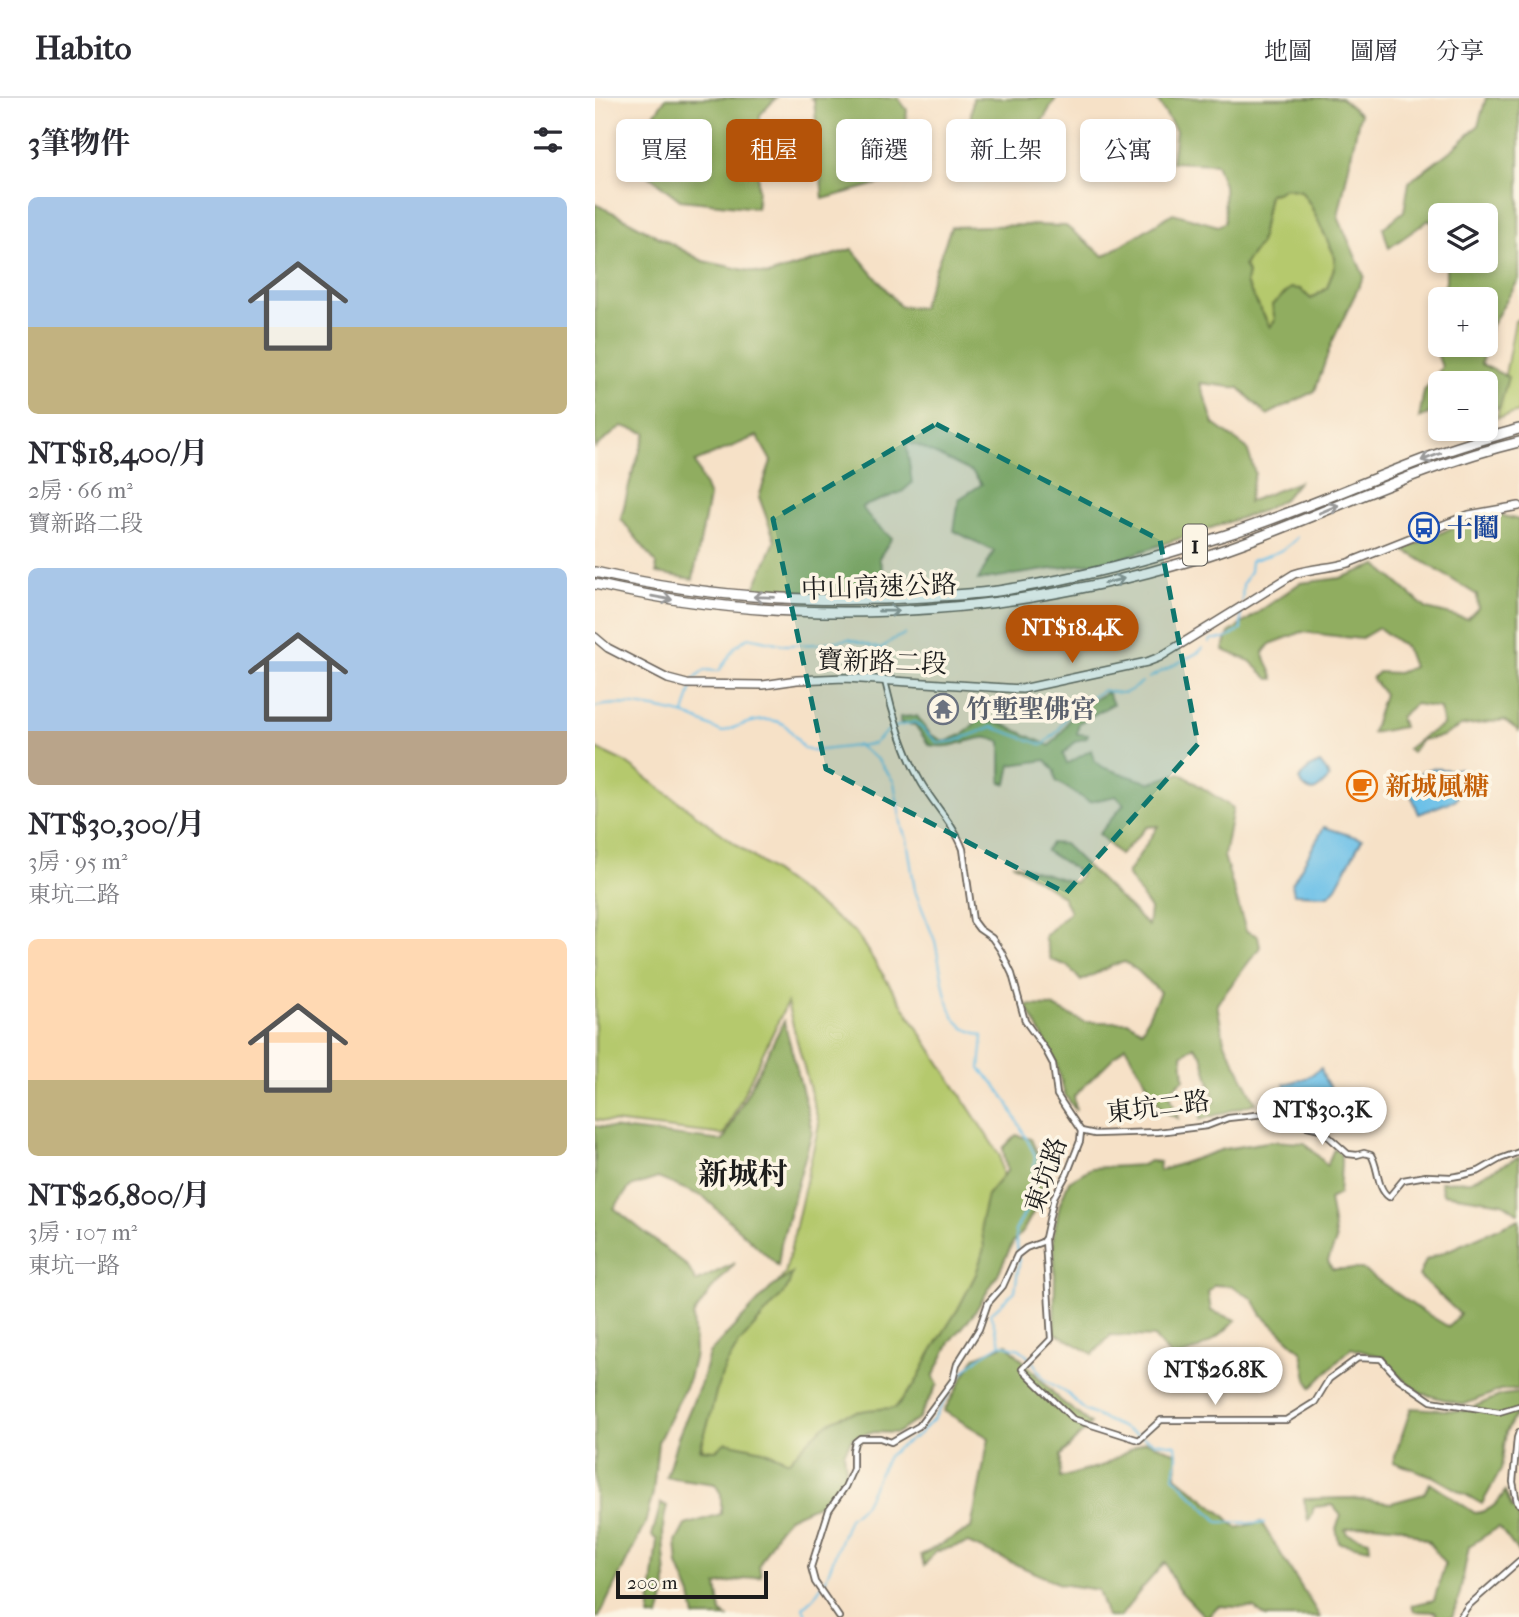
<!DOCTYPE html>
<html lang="zh-TW">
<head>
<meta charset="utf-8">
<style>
	body { margin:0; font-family:"IM FELL French Canon","Noto Serif TC",serif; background:#f2f2f3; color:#2b2b33; height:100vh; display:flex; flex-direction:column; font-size:26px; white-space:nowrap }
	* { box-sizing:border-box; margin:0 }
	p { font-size:23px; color:#7c7c81 }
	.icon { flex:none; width:38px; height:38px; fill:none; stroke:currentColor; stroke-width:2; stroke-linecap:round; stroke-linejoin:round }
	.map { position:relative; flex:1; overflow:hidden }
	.panel { display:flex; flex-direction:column; background:#fff; width:595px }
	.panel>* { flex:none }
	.top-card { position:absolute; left:21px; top:21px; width:665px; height:63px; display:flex; gap:14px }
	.tools { position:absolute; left:833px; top:105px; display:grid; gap:14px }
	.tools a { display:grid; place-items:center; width:70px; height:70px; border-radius:10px; background:#fff; box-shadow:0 4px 10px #0003; font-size:35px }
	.scale { position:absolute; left:21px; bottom:18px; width:152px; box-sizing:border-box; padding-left:7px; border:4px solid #1c1c1c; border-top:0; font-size:19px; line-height:24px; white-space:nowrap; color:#1c1c1c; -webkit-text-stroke:5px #fcf5e5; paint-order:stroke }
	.price { position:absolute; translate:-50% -60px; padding:0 16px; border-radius:24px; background:#fff; color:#222; font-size:23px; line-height:46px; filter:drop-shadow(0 2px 4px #0008) }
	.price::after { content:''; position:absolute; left:50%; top:42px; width:21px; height:16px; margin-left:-10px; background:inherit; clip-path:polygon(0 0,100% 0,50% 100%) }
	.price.current { background:#b45309; color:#fff }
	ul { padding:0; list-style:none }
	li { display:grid; align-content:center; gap:14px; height:371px; padding:0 28px }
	li span { display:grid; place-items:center; height:217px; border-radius:10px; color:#555 }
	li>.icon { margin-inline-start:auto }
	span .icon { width:126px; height:126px; fill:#fffc; stroke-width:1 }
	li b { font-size:30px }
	h2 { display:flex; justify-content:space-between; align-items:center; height:84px; padding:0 28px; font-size:30px }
	.pill { padding:0 24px; border-radius:10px; background:#fff; box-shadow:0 4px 10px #0003; font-size:24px; line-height:63px }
	.pill.current { background:#b45309; color:#fff }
	header { display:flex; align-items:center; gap:42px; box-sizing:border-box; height:98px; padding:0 35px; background:#fff; border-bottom:2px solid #e1e1e2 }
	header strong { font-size:33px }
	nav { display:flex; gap:38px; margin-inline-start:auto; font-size:24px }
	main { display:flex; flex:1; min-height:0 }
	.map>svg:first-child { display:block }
	.green { fill:#b5c96d; stroke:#687244; stroke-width:2 }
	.forest { fill:#90ad60; stroke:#56643e; stroke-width:2; fill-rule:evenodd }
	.water { fill:#6bc0e8; stroke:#446e82; stroke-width:2 }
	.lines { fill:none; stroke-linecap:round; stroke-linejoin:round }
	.stream { stroke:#6bc0e8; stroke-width:2 }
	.street-casing { stroke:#686158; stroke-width:8 }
	.secondary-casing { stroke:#686158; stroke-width:10 }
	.highway-casing { stroke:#686158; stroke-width:12 }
	.street { stroke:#fff; stroke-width:4.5 }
	.secondary { stroke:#fff; stroke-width:7 }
	.highway { stroke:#fff; stroke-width:9 }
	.oneway { stroke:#999 }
	.marked { fill:#0f766e; fill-opacity:0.2; stroke:#0f766e; stroke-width:5; stroke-dasharray:14 9; stroke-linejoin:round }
	.labels { text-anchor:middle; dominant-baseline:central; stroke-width:7; stroke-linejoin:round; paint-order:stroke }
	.shield { fill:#fcf5e5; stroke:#5f5d58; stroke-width:2 }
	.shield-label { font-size:24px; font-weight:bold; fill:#1c1c1c }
	.transit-label { font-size:26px; font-weight:bold; fill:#164399; stroke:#fcf5e5; text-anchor:start }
	.street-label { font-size:26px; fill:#1c1c1c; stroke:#fcf5e5 }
	.worship-label { font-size:26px; font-weight:bold; fill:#5b616d; stroke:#fcf5e5; text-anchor:start }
	.food-label { font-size:26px; font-weight:bold; fill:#c56008; stroke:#fcf5e5; text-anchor:start }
	.quarter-label { font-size:30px; font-weight:bold; fill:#1c1c1c; stroke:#fcf5e5 }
</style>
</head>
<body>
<header>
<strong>Habito</strong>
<nav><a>地圖</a><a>圖層</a><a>分享</a></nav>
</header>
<main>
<section class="panel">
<h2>3筆物件<svg class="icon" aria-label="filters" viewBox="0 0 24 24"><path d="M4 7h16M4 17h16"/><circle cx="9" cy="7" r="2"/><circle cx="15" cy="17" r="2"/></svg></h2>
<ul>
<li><span style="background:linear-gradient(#a9c7e8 60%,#c2b280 0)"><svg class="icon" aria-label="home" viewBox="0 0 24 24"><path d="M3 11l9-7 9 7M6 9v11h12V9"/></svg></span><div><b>NT$18,400/月</b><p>2房 · 66 m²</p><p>寶新路二段</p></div></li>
<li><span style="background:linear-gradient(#a9c7e8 75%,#b9a48a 0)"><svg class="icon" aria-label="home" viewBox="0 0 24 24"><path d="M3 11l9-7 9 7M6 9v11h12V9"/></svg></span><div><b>NT$30,300/月</b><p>3房 · 95 m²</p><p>東坑二路</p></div></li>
<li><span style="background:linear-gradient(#ffd9b3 65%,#c2b280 0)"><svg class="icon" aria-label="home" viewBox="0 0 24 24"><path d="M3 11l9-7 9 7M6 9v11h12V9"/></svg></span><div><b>NT$26,800/月</b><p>3房 · 107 m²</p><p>東坑一路</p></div></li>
</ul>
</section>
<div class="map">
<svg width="924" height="1519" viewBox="0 0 924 1519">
	<rect width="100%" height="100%" fill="#fcf5e5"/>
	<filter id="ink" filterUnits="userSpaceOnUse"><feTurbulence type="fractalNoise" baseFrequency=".0143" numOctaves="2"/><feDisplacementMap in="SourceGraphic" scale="14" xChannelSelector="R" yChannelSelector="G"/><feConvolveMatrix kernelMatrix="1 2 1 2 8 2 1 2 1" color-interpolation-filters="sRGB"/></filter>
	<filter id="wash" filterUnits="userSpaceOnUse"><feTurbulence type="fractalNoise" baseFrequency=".00686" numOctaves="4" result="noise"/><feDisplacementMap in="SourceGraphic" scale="28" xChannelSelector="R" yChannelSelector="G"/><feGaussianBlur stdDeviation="1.57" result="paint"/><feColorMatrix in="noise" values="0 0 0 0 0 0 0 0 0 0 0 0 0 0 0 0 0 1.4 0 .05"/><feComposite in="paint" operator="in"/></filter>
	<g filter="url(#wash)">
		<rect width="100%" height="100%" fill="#f6e1c7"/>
		<!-- green -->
		<g class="green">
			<path d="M689,90L706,93L715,106L738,154L740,167L732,190L716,201L705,191L675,229L651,185L653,175L649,167L665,145L674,96L681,95Z"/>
			<path d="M924,220V314L902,320L920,223Z"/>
			<path d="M0,650L30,664L261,835L405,1058L414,1125L313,1314L248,1331L201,1371L103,1368L126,1255L190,1176L224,1026L192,905L129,1037L0,1022Z"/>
		</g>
		<!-- forest -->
		<g class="forest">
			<path d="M71,0H181L165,17L162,110L85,102L40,67L33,53Z"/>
			<path d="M216,0H303L312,12L305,80L228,101L219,2Z"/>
			<path d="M378,0H461L434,45L416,63L371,59Z"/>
			<path d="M561,0H746L765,16L743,119L769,178L737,244L720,293L672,317L644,290L605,285L619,326L652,350L660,375L653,404L703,384L690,400L669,412L524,461L383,482L399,453L359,433L364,401L387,386L377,374L326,349L311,344L317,385L307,394L267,409L278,424L297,440L284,460L293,489L271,495L158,493L180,443L164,399L176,363L162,338L100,364L114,399L98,481L62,475L61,465L26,421L35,383L51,335L27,328L0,350V106L23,117L108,163L173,177L257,151L305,208L326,210L356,129L432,127L471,128L509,158L578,115L623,128L630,124L629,87L621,66L577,64L581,33ZM690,90L706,93L715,106L738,154L740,167L732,190L716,201L705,191L696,190L677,207L680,222L675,229L651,185L653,175L649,167L665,145L674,96L681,95Z"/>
			<path d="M891,0H924V181L895,230L886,266L913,279L905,309L891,312V285H845V311L824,320L829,293L847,269L837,242L840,218L845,203V247H891V201H846L851,183V163H891V117H845V132L834,122L794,150L788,130L809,113L814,84L859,50L883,28Z"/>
			<path d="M905,417L924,422V633L909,622L866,628L848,638L826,642L817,654L813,651L829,638L848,627L845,610L820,606L805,619L808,629L777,635L789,596L777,580L783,574L803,575L818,569L811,550L784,530L765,541L707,534L675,546L668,555L679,581H674L655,563L628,552L634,535L705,485L745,480L782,467L832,511L872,521L883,510L882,497L816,456L808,452L876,421Z"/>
			<path d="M512,594L518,606L484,625L482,636L493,637L492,640L481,643L468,656L472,666L496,652L500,664L510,670L555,685L585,675L638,710L629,758L651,833L663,838L665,849L622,906L629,943L661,1005L605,1022V994L620,1004L607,957L599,948L587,957L589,981L574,993L583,1020L568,1013L530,948L479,998L481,1013L470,997L461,964L431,907L457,908L489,924H534L547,932L565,894L543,873L530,864L518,867L486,883L473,868L456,862L449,839L475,813L467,798L417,765L480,785L486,775L451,753L456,745L469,746L553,828L555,811L532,776L563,728L552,729L525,757L504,736L529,706L521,698L494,704L461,683L460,673L451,662L416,667L412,686L406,684V644C400,642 394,639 388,640C368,642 356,652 334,647L320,627L305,625V619L322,618L336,637L350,644L369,636L384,621L410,627L455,648L467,634L479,613Z"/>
			<path d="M189,923L212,1010L217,1034L186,1146L183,1168L109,1099L63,1080L35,1089L19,1110L93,1169L101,1184L140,1165L116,1192L98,1218L100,1256L94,1281L63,1344L58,1395L50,1426L4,1519H0V1028L128,1043Z"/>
			<path d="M421,1037L436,1041L449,1069L446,1093L439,1113L428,1133L418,1144L403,1176L378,1217L355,1244L338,1279L343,1286L323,1321L302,1335L276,1334L257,1340L249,1355L252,1378L229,1404L193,1420L183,1432L164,1467L166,1478L122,1487L126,1515L132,1519H100L96,1498L83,1467L81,1444L90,1427L126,1416V1396L120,1386L71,1379L83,1339L106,1285L114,1255L176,1190L197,1176L192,1191L143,1247L130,1269L122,1290L115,1319L105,1351L121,1352L131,1344L168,1352L194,1363C208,1348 222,1331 240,1321C257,1312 281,1311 300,1310L320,1286L335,1256L363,1211L381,1176L389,1150L386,1123L392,1097L412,1073L408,1050Z"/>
			<path d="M678,1043L710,1045L732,1067L739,1051L746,1056V1067L744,1096L734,1101L741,1143L733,1163L737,1171H767L824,1211L854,1229L865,1216L824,1178L831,1162L924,1121V1291L906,1292L868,1307L826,1295L804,1278L788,1259L756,1250L716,1290L712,1281L707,1254L667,1217L658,1201L636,1188L620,1187L613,1194L616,1213L641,1222C621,1242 605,1254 577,1260L559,1239L516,1237L498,1256L459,1234L460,1175L458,1139L465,1105L474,1083L496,1070L547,1067L555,1063L565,1064L564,1073L629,1051Z"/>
			<path d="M924,1059V1116L908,1105L848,1096L845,1084L876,1083Z"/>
			<path d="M412,1246L465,1302L496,1326L466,1357L465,1380L509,1367L550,1343L582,1355L581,1378L630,1418L642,1430L666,1424L725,1519H671L659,1510L623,1508L613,1519H610L582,1490L570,1464L545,1493L525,1519H512L503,1492L465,1486L373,1445L340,1454L329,1468L326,1457L376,1430L394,1340L349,1313L380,1259Z"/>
			<path d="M924,1295V1311L911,1334L906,1372L887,1406L837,1378L798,1364L816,1310L868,1313L907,1297Z"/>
			<path d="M835,1385L880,1415C894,1414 904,1405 910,1393L917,1410L924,1414L923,1454L904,1429L874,1448L864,1500L857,1519H841V1514L819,1513L817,1507L839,1502L850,1466L833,1443L805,1429L778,1426L750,1431L752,1436L774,1442L775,1451L744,1445L741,1430L746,1418L738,1407L719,1409L716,1419L713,1422L709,1401L756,1400L796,1405L829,1396Z"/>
			<path d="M66,1405L72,1408C64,1433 71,1460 71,1486C71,1497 67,1509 64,1519H54L62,1442L57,1438Z"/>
		</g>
		<!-- water -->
		<g class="water">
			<path d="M725,665L732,674L734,680C722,693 716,700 704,682C708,674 716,668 725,665Z"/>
			<path d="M837,670L856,672L865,670L873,681L860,702L824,716L815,694L826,674Z"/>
			<path d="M729,729L767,741L741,789L734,797L699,796L697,786Z"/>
			<path d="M726,970L730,982L739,995L722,1019L714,1022L700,1020L693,1013L686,999L691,993L689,986L710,981Z"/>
		</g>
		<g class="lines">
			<!-- stream -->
			<g class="stream">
				<path d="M647,503L648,486L655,473L656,463C673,457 691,454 702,439"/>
				<path d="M614,544L617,541H630L646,532V514"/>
				<path d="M554,580L604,554L608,550"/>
				<path d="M98,583L99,581L110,572L124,573L140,549L153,539L191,547L225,546L254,541L286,551L297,542L310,536"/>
				<path d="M0,609C24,602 63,610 87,616C101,620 114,628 127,634C145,627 175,614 192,629C198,635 204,644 209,651L218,653L278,646L296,630L320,624L343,645L360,643L397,629L448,647L463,633L475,612L508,592C529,597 531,597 547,584"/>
				<path d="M89,616L97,589"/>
				<path d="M406,1246L425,1251L434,1260"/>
				<path d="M438,1264L449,1281L473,1296L489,1312L559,1344L581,1347L582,1359L579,1379L624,1424L669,1425"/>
				<path d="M212,1519L208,1509L218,1500L230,1483L254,1420L269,1407L293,1358L303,1350L323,1337L338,1322L366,1276L385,1259L406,1246L395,1216L420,1193L424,1165L420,1133L433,1109L439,1073L440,1057L413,1005L398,984L385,971L388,938L369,930L359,920L351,899L340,843L320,793L312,741L307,730L299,684L283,662L262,647"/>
			</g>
		</g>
	</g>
	<g filter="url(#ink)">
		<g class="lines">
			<!-- street casing -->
			<g class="street-casing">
				<g id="street">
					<path d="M486,1033L500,1036L563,1034L612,1028L633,1020L679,1015L708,1027L725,1031L753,1056L762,1057L769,1055L776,1057C784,1069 781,1090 794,1099L808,1082L831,1078L856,1079L868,1077L884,1073L905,1061L924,1054"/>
					<path d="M450,1141L456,1241L427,1271L478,1321L544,1342L566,1322H691L720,1304L734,1281L763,1260L786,1261L804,1281L836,1303L904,1314L924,1308"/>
					<path d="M924,1334L922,1340L918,1384L922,1404L924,1406"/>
					<path d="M244,1519L220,1484L216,1469L234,1412L250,1389L258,1371V1352L260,1344L265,1340H285L296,1344L324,1328L330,1320L358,1282L362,1266L384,1231L393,1205L408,1188L422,1157L431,1150L447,1144L450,1140L459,1099L472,1076L485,1043L486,1033L462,997L458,966L450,951L430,923L417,876L406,853L397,840L384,831L378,823L368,751C359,727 340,708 327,686C310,657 297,615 290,583"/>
					<path d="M865,1519L873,1508L924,1463"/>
				</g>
			</g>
			<!-- secondary casing -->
			<g class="secondary-casing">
				<path id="secondary" d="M0,539L13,550L73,581L92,586L168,587L202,582L250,580L427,591L552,564L565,559L699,476C717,470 735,470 753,465L874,417L924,408"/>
			</g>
			<!-- highway casing -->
			<g class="highway-casing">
				<g id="highway">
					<path d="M0,474C108,499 220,506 331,499C359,497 388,496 415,491C489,479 560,460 631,437C703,414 772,382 843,356C870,346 897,339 924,331"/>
					<path d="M0,486C197,532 407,520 601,461C710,427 812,371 924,344"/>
				</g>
			</g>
			<!-- street -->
			<use href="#street" class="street"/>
			<!-- secondary -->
			<use href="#secondary" class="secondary"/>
			<!-- highway -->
			<use href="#highway" class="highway"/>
		</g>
		<!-- one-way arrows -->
		<defs><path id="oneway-shaft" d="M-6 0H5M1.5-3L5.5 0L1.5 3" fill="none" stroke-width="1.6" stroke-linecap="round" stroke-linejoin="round" transform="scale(1.75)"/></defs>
		<g class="oneway">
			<use href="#oneway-shaft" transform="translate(836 359) rotate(159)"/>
			<use href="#oneway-shaft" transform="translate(734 411) rotate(-23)"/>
			<use href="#oneway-shaft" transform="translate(519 483) rotate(-14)"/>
			<use href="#oneway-shaft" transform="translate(169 499) rotate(-178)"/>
			<use href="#oneway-shaft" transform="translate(67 500) rotate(10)"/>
			<use href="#oneway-shaft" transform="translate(294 513) rotate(-1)"/>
		</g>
	</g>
	<!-- marked area -->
	<path class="marked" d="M341,326L565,442L603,646L471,795L231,671L178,421Z"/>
	<!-- icons -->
	<defs>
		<g id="bus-ring" transform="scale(1.575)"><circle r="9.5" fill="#fcf5e5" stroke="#1a4fb4" stroke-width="1.5"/><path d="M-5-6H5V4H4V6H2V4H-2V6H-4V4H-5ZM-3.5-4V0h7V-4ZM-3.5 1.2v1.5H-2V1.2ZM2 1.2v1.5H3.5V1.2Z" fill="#1a4fb4"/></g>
		<g id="temple-ring" transform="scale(1.575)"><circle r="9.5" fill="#fcf5e5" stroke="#6b7280" stroke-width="1.5"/><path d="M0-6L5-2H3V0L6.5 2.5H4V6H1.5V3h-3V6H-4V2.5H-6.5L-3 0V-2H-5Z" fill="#6b7280"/></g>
		<g id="cafe-ring" transform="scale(1.575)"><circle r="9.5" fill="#fcf5e5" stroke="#e8710a" stroke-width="1.5"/><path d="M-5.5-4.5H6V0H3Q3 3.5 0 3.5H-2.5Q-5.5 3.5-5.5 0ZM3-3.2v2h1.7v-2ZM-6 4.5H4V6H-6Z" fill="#e8710a"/></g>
	</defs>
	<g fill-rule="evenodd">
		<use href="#bus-ring" x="829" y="430"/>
		<use href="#temple-ring" x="348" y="611"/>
		<use href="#cafe-ring" x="767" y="688"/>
	</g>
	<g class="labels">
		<!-- shield labels -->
		<rect class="shield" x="588" y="426.5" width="24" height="41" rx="5"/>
		<g class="shield-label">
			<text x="600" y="447">1</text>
		</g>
		<!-- transit labels -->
		<g class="transit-label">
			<text x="852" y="430">十鬮</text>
		</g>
		<!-- street labels -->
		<g class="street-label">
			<text transform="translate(284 489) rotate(-2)">中山高速公路</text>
			<text transform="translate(287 564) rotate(2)">寶新路二段</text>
			<text transform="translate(563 1009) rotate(-7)">東坑二路</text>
			<text transform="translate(451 1077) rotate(-71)">東坑路</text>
		</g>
		<!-- worship labels -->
		<g class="worship-label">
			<text x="371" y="611">竹塹聖佛宮</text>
		</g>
		<!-- food labels -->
		<g class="food-label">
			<text x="790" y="688">新城風糖</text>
		</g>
		<!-- quarter labels -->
		<g class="quarter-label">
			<text x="148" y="1076">新城村</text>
		</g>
	</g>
</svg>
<div class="tools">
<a><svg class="icon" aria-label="layers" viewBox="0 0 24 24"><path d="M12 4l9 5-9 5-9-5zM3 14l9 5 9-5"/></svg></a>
<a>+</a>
<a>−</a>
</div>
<div class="scale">200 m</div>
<b class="price current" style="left:477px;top:567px">NT$18.4K</b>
<b class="price" style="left:727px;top:1049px">NT$30.3K</b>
<b class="price" style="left:620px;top:1309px">NT$26.8K</b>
<div class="top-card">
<a class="pill">買屋</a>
<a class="pill current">租屋</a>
<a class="pill">篩選</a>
<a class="pill">新上架</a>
<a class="pill">公寓</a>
</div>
</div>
</main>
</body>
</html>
